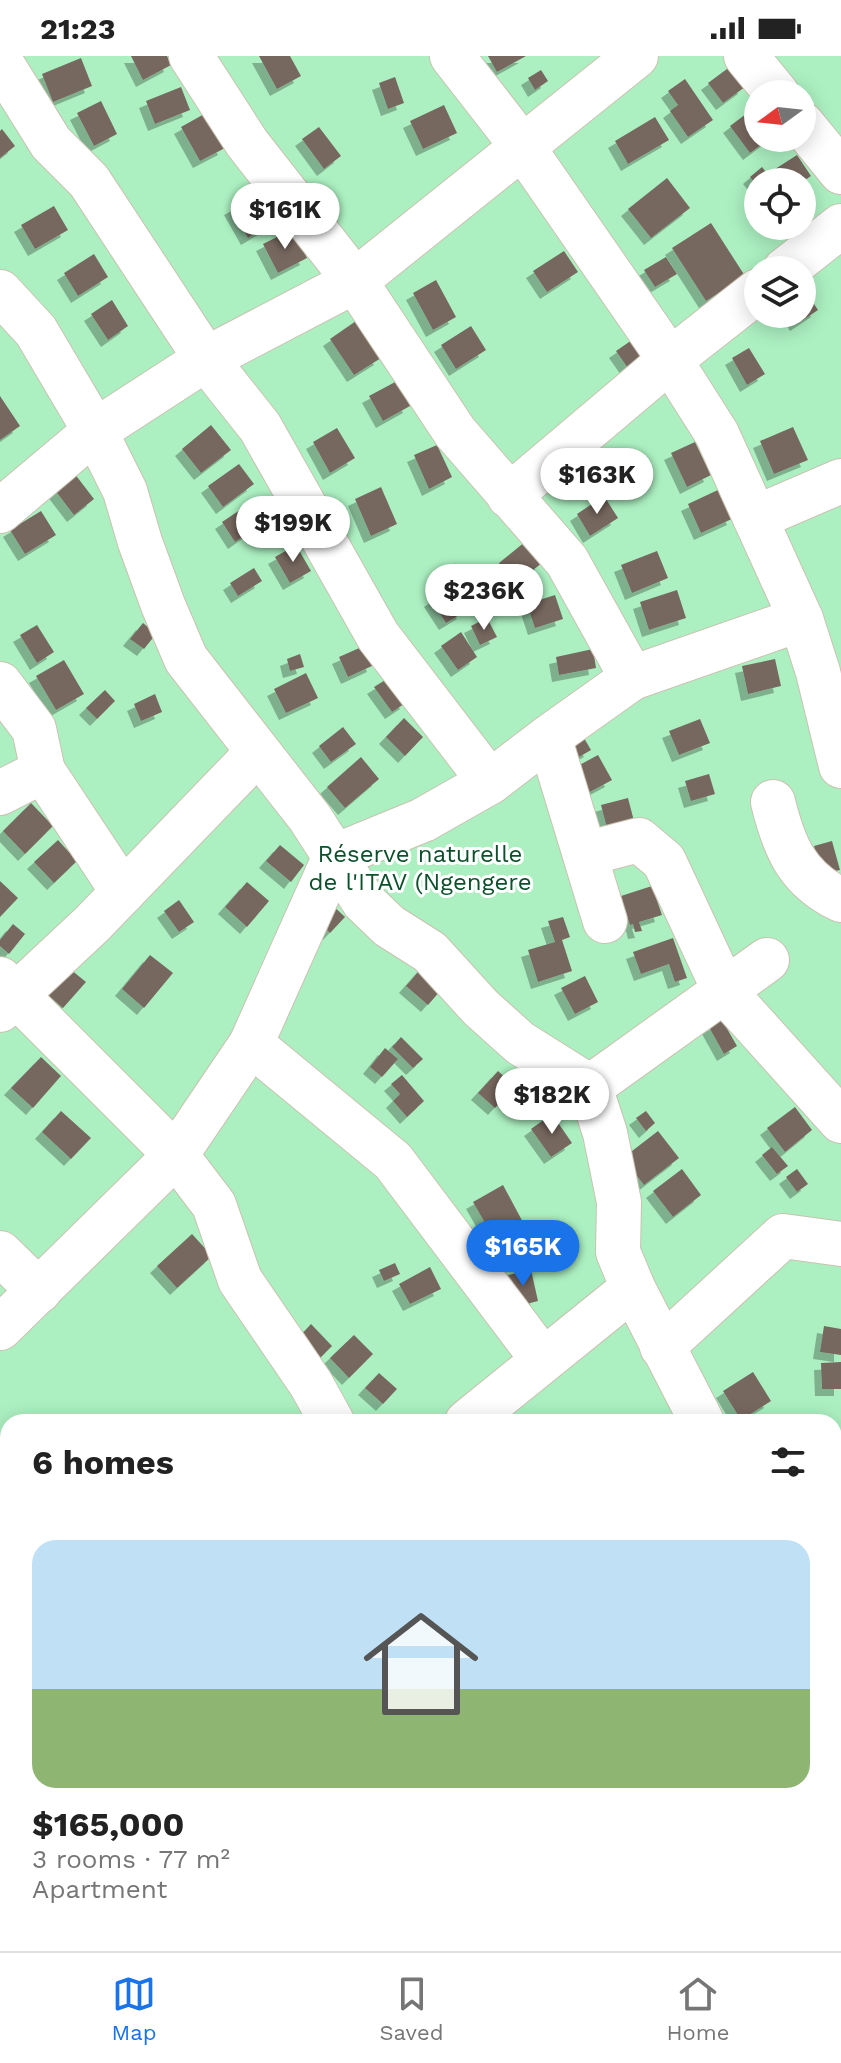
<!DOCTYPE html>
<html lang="en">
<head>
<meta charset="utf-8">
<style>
	body { margin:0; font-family:"Work Sans",sans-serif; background:#f2f2f2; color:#222; height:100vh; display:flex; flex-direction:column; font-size:30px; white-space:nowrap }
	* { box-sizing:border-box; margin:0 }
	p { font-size:26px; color:#767676 }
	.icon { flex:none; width:44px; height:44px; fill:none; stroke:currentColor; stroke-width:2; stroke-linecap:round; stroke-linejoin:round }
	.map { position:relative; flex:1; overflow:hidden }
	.side { position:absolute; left:0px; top:1358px; width:842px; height:538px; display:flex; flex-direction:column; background:#fff; border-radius:24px 24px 0 0; box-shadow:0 4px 20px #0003 }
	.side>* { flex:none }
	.needle { width:52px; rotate:255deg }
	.tools { position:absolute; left:744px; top:24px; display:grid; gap:16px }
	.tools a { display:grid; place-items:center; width:72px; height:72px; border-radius:50%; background:#fff; box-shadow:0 4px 20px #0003; font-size:40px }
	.price { position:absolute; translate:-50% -68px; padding:0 18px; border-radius:28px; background:#fff; color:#222; font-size:26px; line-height:52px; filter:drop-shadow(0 2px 4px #0008) }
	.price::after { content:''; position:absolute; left:50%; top:48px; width:24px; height:18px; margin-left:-12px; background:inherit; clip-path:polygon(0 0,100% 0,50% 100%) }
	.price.active { background:#1a73e8; color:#fff }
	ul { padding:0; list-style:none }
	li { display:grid; align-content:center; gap:16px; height:424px; padding:0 32px }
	li span { display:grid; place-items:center; height:248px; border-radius:24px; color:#555 }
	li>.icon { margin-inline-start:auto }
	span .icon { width:144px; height:144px; fill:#fffc; stroke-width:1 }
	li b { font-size:34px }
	h2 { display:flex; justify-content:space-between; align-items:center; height:96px; padding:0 32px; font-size:34px }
	.status { display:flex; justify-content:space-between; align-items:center; height:56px; padding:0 40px; background:#fff; direction:ltr }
	.status svg { height:22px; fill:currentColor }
	.tab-bar { display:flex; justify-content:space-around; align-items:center; height:112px; border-top:2px solid #e0e0e0; background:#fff; font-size:22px; color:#767676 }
	.tab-bar a { display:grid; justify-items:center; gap:4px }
	.tab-bar .active { color:#1a73e8 }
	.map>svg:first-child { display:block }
	.green { fill:#acf0c1; fill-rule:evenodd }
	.building { fill:#77675f; filter:url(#shadow) }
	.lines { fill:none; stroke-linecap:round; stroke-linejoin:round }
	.minor-casing { stroke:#cac2b1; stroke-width:46 }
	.minor { stroke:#fff; stroke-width:44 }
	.labels { text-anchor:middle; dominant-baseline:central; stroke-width:6; stroke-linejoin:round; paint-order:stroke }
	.park-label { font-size:24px; fill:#0d512c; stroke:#fff }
</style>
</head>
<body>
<div class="status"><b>21:23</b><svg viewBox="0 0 49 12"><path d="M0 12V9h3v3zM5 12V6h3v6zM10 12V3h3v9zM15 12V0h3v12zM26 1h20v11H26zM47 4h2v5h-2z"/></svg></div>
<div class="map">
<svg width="841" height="1895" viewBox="0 0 841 1895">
	<defs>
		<filter id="shadow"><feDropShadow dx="-7" dy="7" stdDeviation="0" flood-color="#0004"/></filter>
	</defs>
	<rect width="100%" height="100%" fill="#fff8ea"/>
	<!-- green -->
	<path class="green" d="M0,0H841V1895H0ZM758,38H802V82H758ZM758,126H802V170H758ZM758,214H802V258H758ZM8,1366H834V1888H8Z"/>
	<!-- building -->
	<g class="building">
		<path d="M131,0H167L171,9L143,24Z"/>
		<path d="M259,0H290L301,20L277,33Z"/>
		<path d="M488,0H526L497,16Z"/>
		<path d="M81,2L92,30L53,46L42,18Z"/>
		<path d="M731,10L745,31L723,47L708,27Z"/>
		<path d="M541,14L548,25L535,34L528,22Z"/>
		<path d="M395,21L404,47L388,53L379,27Z"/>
		<path d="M685,23L713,64L688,81L670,55L678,49L668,35Z"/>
		<path d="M181,31L190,54L155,68L146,45Z"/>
		<path d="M101,45L117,78L94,90L77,57Z"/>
		<path d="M444,49L457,77L423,93L410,65Z"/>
		<path d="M758,49V82H770L750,97L730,70Z"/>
		<path d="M206,57L225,92L200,105L181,71Z"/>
		<path d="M655,61L669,84L628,108L615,85Z"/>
		<path d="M319,71L341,100L324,113L302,83Z"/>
		<path d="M2,73L15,90L0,102V75Z"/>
		<path d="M797,99L811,120L802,126H779L772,115Z"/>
		<path d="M762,111L769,120L758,126V131L750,121Z"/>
		<path d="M667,122L690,152L651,182L628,153Z"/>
		<path d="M259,137L275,166L248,182L231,152Z"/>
		<path d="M54,150L68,174L35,193L21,169Z"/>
		<path d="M711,167L745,220L706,245L672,192Z"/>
		<path d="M293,173L307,202L278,217L263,188Z"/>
		<path d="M564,195L578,216L547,236L533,215Z"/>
		<path d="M94,198L108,221L78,240L64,217Z"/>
		<path d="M666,201L677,218L655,231L644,214Z"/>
		<path d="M436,224L456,261L433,274L413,237Z"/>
		<path d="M802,230L818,254L797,268L791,258H802Z"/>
		<path d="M112,244L128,270L108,284L91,258Z"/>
		<path d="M356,265L381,302L354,319L330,283Z"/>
		<path d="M471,270L486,294L456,313L441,289Z"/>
		<path d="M632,284L646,304L630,315L616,295Z"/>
		<path d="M749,292L765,318L747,329L732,302Z"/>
		<path d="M397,325L410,350L383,365L369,340Z"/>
		<path d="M0,340L20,370L0,384Z"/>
		<path d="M211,369L231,394L201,417L182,393Z"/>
		<path d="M793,371L808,404L774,418L760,385Z"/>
		<path d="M337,372L355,402L330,417L313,386Z"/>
		<path d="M695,386L711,419L687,431L671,397Z"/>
		<path d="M437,389L452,421L429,433L414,399Z"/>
		<path d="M239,408L254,428L223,451L208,430Z"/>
		<path d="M71,413L94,443L74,459L51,429Z"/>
		<path d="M381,431L397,468L371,480L355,443Z"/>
		<path d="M720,433L734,462L701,477L688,448Z"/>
		<path d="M604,440L618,462L590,480L577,458Z"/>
		<path d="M252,446L265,465L235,486L222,466Z"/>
		<path d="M41,455L56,479L25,498L10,474Z"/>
		<path d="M526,485L542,507L515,528L499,507Z"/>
		<path d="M296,489L311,515L290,527L275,501Z"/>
		<path d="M657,495L668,522L632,537L621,509Z"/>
		<path d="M254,512L262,525L238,540L230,527Z"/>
		<path d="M448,532L464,556L446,567L431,544Z"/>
		<path d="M677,534L686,562L649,574L640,546Z"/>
		<path d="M555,539L563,563L535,572L527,548Z"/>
		<path d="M487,562L497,581L480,589L471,570Z"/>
		<path d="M143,567L156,578L144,593L130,583Z"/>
		<path d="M37,569L54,596L37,607L20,579Z"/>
		<path d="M461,576L477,601L458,614L441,590Z"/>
		<path d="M366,589L374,609L348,621L339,601Z"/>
		<path d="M593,593L596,612L559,619L556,601Z"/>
		<path d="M300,598L304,611L290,615L287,603Z"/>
		<path d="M775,603L781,630L748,638L742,610Z"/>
		<path d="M64,604L84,638L56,654L36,620Z"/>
		<path d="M306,617L318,642L286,657L274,633Z"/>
		<path d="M390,621L407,646L392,656L374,631Z"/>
		<path d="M105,634L115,645L97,663L86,652Z"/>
		<path d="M155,638L162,656L141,665L134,648Z"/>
		<path d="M404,662L423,681L405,700L386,681Z"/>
		<path d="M700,663L710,687L679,699L669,675Z"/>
		<path d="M343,671L356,688L331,706L319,690Z"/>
		<path d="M581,677L591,694L579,701L569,684Z"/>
		<path d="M598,699L612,724L588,737L574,712Z"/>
		<path d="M361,701L379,723L345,752L327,731Z"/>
		<path d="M709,718L715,738L691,745L685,725Z"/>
		<path d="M628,742L635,769L608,776L601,749Z"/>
		<path d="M31,747L53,770L25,798L3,775Z"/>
		<path d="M58,784L77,805L54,827L34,806Z"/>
		<path d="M832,785L840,814L822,818L814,790Z"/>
		<path d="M280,789L304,809L291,826L266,805Z"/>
		<path d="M0,825L18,842L0,861Z"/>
		<path d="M247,826L269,845L247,871L225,851Z"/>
		<path d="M652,830L662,859L639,866L642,875L635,876L633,868L630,869L621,840Z"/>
		<path d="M179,844L194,866L179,876L164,855Z"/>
		<path d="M328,845L345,861L330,877L314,861Z"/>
		<path d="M563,861L570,881L562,884L572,915L538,926L528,894L555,886L548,865Z"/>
		<path d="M13,868L25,878L9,898L0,890V884Z"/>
		<path d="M673,882L687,922L675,926L669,908L641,918L633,896Z"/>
		<path d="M150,899L173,917L144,952L122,933Z"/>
		<path d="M426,907L448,926L428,949L406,930Z"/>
		<path d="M65,909L86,926L63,952L43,935Z"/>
		<path d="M585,920L598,946L575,958L561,932Z"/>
		<path d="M722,964L737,990L724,998L709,971Z"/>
		<path d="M401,981L423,1003L413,1012L392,991Z"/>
		<path d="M385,992L398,1003L382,1021L370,1011Z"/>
		<path d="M41,1001L61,1020L33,1052L11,1032Z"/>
		<path d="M498,1015L515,1030L495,1052L478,1037Z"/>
		<path d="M402,1019L424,1045L407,1061L393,1045L400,1038L391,1028Z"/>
		<path d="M795,1051L812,1074L785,1096L767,1072Z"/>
		<path d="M61,1055L91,1082L71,1103L42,1076Z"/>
		<path d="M646,1055L655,1067L646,1075L636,1062Z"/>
		<path d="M552,1058L572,1087L551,1101L531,1073Z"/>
		<path d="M658,1075L679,1102L644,1129L623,1102Z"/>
		<path d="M772,1091L788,1110L777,1118L762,1099Z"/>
		<path d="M682,1113L701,1139L673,1161L653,1135Z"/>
		<path d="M797,1113L808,1128L797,1136L786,1121Z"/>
		<path d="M503,1129L525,1170L496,1186L473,1146Z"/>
		<path d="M192,1178L212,1200L177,1232L157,1210Z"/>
		<path d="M395,1207L400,1218L384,1225L379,1214Z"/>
		<path d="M430,1211L441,1233L410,1248L399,1228Z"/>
		<path d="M531,1214L538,1245L515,1251L508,1219Z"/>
		<path d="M311,1268L332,1290L320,1302L299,1281Z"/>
		<path d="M824,1270L841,1273V1299L820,1296Z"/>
		<path d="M354,1279L373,1298L349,1322L330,1302Z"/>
		<path d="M841,1306V1333H822L821,1307Z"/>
		<path d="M753,1316L771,1345L741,1364L723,1335Z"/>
		<path d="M379,1317L397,1333L383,1348L365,1332Z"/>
		<path d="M8,1511V1544L0,1550V1516Z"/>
		<path d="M140,1888H175L170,1895H135Z"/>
		<path d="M356,1888H394L395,1895H331Z"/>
		<path d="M426,1888H470L473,1895H429Z"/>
		<path d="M557,1888H611L598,1895H561Z"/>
		<path d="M758,1888H789L784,1895H754Z"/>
	</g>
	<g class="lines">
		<!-- minor casing -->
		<g class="minor-casing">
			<g id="minor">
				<path d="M191,0L247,87L355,225L455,376L567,505L632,622"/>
				<path d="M452,0L522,90L670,304L717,378L801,563L818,616L841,710"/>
				<path d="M746,0L777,38"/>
				<path d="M0,5L51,87L89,125L206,303L260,371L378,580L490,726"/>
				<path d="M802,68L841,116"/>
				<path d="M785,214L841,170"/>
				<path d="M0,236L36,275L95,375L125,435L140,486L163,549L186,603L310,762L364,846L389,870L430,896L481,952L520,987L590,1031L605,1077L619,1146L618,1196L633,1232L702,1366"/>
				<path d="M509,440L670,304L758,235"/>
				<path d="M0,455L95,375L206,303L355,225L636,0"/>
				<path d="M755,462L841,425"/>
				<path d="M0,628L34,673L43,715L123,836"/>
				<path d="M549,681L605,865"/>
				<path d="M0,737L43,715"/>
				<path d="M773,746C784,791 797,823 841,844"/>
				<path d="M585,798L639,784L664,805L725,936L841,1065"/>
				<path d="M0,923L176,1099L214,1149L240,1224L311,1328L332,1366"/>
				<path d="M0,954L92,868L257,697"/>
				<path d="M251,988L393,1105L543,1304"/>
				<path d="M590,1031L767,904"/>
				<path d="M0,1197L39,1235"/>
				<path d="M0,1272L176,1099L251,988L335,800L423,764L490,726L549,681L632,622L801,563"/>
				<path d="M662,1291L783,1180L841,1188"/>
				<path d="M467,1366L633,1232"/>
				<path d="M0,1426L8,1431"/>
				<path d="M834,1542L841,1552"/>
				<path d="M0,1569L8,1563"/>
				<path d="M0,1781L8,1776"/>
				<path d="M0,1864L8,1881"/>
				<path d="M252,1888L258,1895"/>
				<path d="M522,1888L525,1895"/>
				<path d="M705,1895L710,1888"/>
			</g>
		</g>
		<!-- minor -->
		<use href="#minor" class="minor"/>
	</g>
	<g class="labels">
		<!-- park labels -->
		<g class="park-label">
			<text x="420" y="798">Réserve naturelle<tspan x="420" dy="28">de l'ITAV (Ngengere</tspan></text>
		</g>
	</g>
</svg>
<div class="tools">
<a><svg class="needle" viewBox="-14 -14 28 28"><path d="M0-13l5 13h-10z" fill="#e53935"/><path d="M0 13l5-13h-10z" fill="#767676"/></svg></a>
<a><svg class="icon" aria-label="locate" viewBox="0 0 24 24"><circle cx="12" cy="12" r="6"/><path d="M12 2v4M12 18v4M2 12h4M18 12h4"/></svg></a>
<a><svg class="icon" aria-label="layers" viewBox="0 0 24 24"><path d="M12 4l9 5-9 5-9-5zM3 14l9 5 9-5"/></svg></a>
</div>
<b class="price" style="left:285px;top:195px">$161K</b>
<b class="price" style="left:597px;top:460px">$163K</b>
<b class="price" style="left:293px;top:508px">$199K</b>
<b class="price" style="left:484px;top:576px">$236K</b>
<b class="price" style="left:552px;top:1080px">$182K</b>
<b class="price active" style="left:523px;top:1232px">$165K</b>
<section class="side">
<h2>6 homes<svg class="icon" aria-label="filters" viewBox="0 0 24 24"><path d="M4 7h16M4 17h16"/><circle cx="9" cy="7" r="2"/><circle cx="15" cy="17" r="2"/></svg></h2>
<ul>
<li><span style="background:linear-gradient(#bfe0f5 60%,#8fb573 0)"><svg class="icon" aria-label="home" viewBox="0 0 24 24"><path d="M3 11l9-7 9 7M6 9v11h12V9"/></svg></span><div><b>$165,000</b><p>3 rooms · 77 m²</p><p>Apartment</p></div></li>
</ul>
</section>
</div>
<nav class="tab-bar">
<a class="active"><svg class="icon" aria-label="map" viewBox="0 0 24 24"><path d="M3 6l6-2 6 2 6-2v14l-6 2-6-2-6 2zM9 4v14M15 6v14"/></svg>Map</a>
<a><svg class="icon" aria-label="saved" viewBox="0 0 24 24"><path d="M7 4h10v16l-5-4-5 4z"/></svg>Saved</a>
<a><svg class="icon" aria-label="home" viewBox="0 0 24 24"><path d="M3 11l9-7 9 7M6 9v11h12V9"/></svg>Home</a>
</nav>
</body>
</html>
